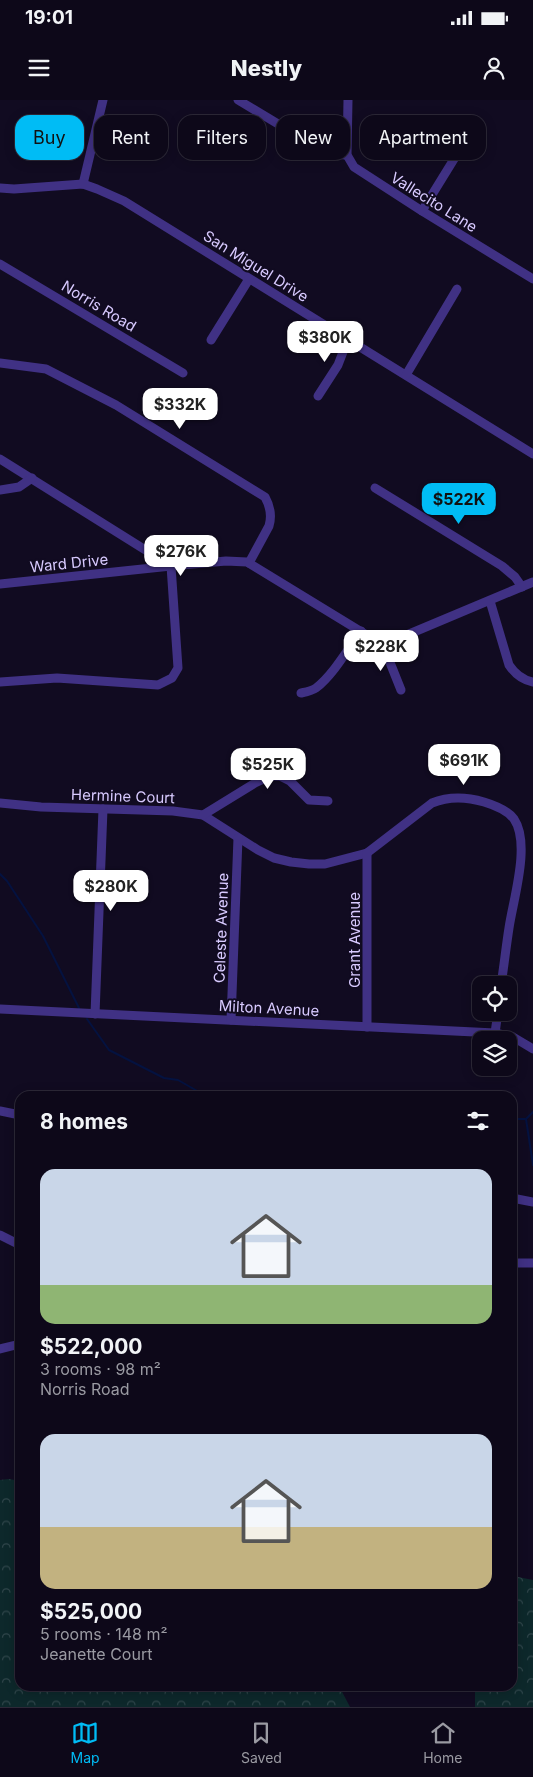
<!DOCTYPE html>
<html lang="en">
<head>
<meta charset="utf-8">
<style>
	body { margin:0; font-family:Inter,sans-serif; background:#1b1626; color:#f1f3f6; height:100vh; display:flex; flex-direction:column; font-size:19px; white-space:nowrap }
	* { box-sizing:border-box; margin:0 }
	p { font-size:16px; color:#9a9aa2 }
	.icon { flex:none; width:28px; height:28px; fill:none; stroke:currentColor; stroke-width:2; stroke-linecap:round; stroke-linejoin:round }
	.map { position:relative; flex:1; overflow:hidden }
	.panel { position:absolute; left:15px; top:991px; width:502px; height:600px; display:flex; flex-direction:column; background:#0d0819; border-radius:15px; box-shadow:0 2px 12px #0003,0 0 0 1px #2d2938 }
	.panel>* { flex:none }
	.guide { position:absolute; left:15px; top:15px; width:504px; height:45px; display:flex; gap:10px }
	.buttons { position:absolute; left:472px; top:876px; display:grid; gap:10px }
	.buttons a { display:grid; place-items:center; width:45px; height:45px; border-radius:10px; background:#0d0819; box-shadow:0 2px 12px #0003,0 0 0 1px #2d2938; font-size:25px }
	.price { position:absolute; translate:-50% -42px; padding:0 11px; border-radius:10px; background:#fff; color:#222; font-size:16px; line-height:32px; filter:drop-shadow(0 1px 2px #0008) }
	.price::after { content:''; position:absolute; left:50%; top:30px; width:15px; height:11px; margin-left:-8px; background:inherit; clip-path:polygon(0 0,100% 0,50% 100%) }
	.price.active { background:#00bcf5; color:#111 }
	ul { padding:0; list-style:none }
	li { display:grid; align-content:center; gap:10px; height:265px; padding:0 25px }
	li span { display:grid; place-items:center; height:155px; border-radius:15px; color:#555 }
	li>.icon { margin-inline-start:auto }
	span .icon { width:90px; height:90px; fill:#fffc; stroke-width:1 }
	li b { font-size:21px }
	h2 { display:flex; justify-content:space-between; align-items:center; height:60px; padding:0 25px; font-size:21px }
	.tag { padding:0 18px; border-radius:15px; background:#0d0819; box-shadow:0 2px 12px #0003,0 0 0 1px #2d2938; font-size:18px; line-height:45px }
	.tag.active { background:#00bcf5; color:#111 }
	.status { display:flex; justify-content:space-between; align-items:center; height:35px; padding:0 25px; background:#0d0819; direction:ltr }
	.status svg { height:14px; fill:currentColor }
	header { display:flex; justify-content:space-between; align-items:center; height:65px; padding:0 25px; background:#0d0819; font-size:22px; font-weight:800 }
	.dock { display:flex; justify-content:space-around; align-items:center; height:70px; border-top:1px solid #2d2938; background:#0d0819; font-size:14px; color:#9a9aa2 }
	.dock a { display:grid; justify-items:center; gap:2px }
	.dock .active { color:#00bcf5 }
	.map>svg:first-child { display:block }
	.park { fill:url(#park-crowns) }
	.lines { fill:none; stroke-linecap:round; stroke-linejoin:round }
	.stream { stroke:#041240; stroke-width:2 }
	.minor { stroke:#403184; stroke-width:9 }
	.labels { text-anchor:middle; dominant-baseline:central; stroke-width:4; stroke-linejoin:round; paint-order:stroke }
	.street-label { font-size:15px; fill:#d8caff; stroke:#110b21 }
</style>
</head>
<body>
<div class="status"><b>19:01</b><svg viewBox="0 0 49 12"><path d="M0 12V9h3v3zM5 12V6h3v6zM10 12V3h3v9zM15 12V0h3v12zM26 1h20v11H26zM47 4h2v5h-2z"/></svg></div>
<header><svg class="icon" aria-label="menu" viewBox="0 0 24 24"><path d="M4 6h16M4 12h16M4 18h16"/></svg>Nestly<svg class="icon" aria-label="person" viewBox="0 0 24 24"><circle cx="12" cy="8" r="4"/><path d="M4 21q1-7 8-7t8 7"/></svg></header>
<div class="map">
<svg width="533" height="1607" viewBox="0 0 533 1607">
	<defs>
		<pattern id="park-crowns" width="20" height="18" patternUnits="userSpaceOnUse" patternTransform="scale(1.25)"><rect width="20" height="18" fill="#0d282b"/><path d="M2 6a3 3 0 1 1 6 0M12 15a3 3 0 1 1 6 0" fill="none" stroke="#30464b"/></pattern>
	</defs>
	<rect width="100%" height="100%" fill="#110b21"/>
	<!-- park -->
	<g class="park">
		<path d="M9,1379L20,1381V1586H339L350,1607H0V1380Z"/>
		<path d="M513,1476L533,1480V1607H475V1586H512Z"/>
	</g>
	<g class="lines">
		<!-- stream -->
		<g class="stream">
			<path d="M0,774L7,781L43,836L79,908"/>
			<path d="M87,919L109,950L164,978L178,980L206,996"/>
			<path d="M512,1019H526L533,1012"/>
			<path d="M526,1019L533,1065"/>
		</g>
		<!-- minor -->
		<g class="minor">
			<path d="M238,0L328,54L347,55"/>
			<path d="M348,0L347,55L354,67L422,111L533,179"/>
			<path d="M83,84L103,0"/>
			<path d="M0,88L14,89L83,84L97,89L124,101L533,354"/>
			<path d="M422,111L475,25"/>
			<path d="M0,164L183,273"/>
			<path d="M211,240L249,179"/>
			<path d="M0,263L46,269L116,305L265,397C270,406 272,416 269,426L249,463"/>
			<path d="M406,275L457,189"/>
			<path d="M318,296L338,265L348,239"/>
			<path d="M0,359L171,466L226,461L247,462L383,545"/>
			<path d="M375,388L502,466L515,477L522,487"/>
			<path d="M0,390L19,387L32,378"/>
			<path d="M0,484L171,466L178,568L172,578L158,585L57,578L0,582"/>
			<path d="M490,501L509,565C515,574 522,580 533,582"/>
			<path d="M383,545L533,482"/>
			<path d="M383,545L401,590"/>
			<path d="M301,593C306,592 312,591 316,588C333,575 348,549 361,531"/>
			<path d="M0,703L41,707L173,711L203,715L258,750L274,758L291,762L309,764H325L367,753L432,703C449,696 467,697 484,702C494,705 508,711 514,719C531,744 513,800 509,828C506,847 504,866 501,885"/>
			<path d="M203,715L255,683L270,676H280L290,681L309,700L328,701"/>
			<path d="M367,753V927"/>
			<path d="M0,909L495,933L513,937L533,949"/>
			<path d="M95,914L103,709"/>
			<path d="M231,920L238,738"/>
			<path d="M495,933L498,912"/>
			<path d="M0,1011L20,1015"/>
			<path d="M512,1098L533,1102"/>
			<path d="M0,1135L20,1145"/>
			<path d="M512,1163H533"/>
			<path d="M0,1249L20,1244"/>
		</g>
	</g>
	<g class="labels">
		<!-- street labels -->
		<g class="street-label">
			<text transform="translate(434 102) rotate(32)">Vallecito Lane</text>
			<text transform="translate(256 166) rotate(32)">San Miguel Drive</text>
			<text transform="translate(99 206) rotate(31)">Norris Road</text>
			<text transform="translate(69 463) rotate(-6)">Ward Drive</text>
			<text transform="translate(123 696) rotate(2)">Hermine Court</text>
			<text transform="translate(221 828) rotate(-88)">Celeste Avenue</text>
			<text transform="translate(354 840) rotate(-90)">Grant Avenue</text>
			<text transform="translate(269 908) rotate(3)">Milton Avenue</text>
		</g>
	</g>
</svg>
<div class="buttons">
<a><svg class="icon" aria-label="locate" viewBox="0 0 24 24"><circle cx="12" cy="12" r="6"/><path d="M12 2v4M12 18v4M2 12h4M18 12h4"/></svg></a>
<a><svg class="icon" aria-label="layers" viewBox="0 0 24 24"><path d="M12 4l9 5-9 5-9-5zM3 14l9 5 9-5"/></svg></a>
</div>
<b class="price" style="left:325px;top:263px">$380K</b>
<b class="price" style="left:180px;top:330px">$332K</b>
<b class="price active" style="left:459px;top:425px">$522K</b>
<b class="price" style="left:181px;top:477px">$276K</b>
<b class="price" style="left:381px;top:572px">$228K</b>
<b class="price" style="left:464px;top:686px">$691K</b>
<b class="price" style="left:268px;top:690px">$525K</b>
<b class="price" style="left:111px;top:812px">$280K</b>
<div class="guide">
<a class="tag active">Buy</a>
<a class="tag">Rent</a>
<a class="tag">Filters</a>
<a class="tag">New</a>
<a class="tag">Apartment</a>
</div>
<section class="panel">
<h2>8 homes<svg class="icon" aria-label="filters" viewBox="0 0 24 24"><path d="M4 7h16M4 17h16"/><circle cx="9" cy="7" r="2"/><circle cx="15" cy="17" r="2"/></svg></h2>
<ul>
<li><span style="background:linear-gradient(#c9d6e8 75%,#8fb573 0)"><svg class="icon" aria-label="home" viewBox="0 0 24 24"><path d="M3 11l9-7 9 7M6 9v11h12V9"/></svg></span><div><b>$522,000</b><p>3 rooms · 98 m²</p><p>Norris Road</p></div></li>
<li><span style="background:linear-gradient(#c9d6e8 60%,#c2b280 0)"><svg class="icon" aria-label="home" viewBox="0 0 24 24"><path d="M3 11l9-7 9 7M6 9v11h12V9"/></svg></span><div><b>$525,000</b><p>5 rooms · 148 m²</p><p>Jeanette Court</p></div></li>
</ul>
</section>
</div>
<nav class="dock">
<a class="active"><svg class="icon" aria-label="map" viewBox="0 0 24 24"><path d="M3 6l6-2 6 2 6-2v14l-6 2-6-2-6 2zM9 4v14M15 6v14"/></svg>Map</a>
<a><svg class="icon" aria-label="saved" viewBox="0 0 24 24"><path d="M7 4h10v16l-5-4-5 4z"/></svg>Saved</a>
<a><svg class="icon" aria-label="home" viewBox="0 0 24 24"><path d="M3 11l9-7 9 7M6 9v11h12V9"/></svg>Home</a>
</nav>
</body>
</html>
